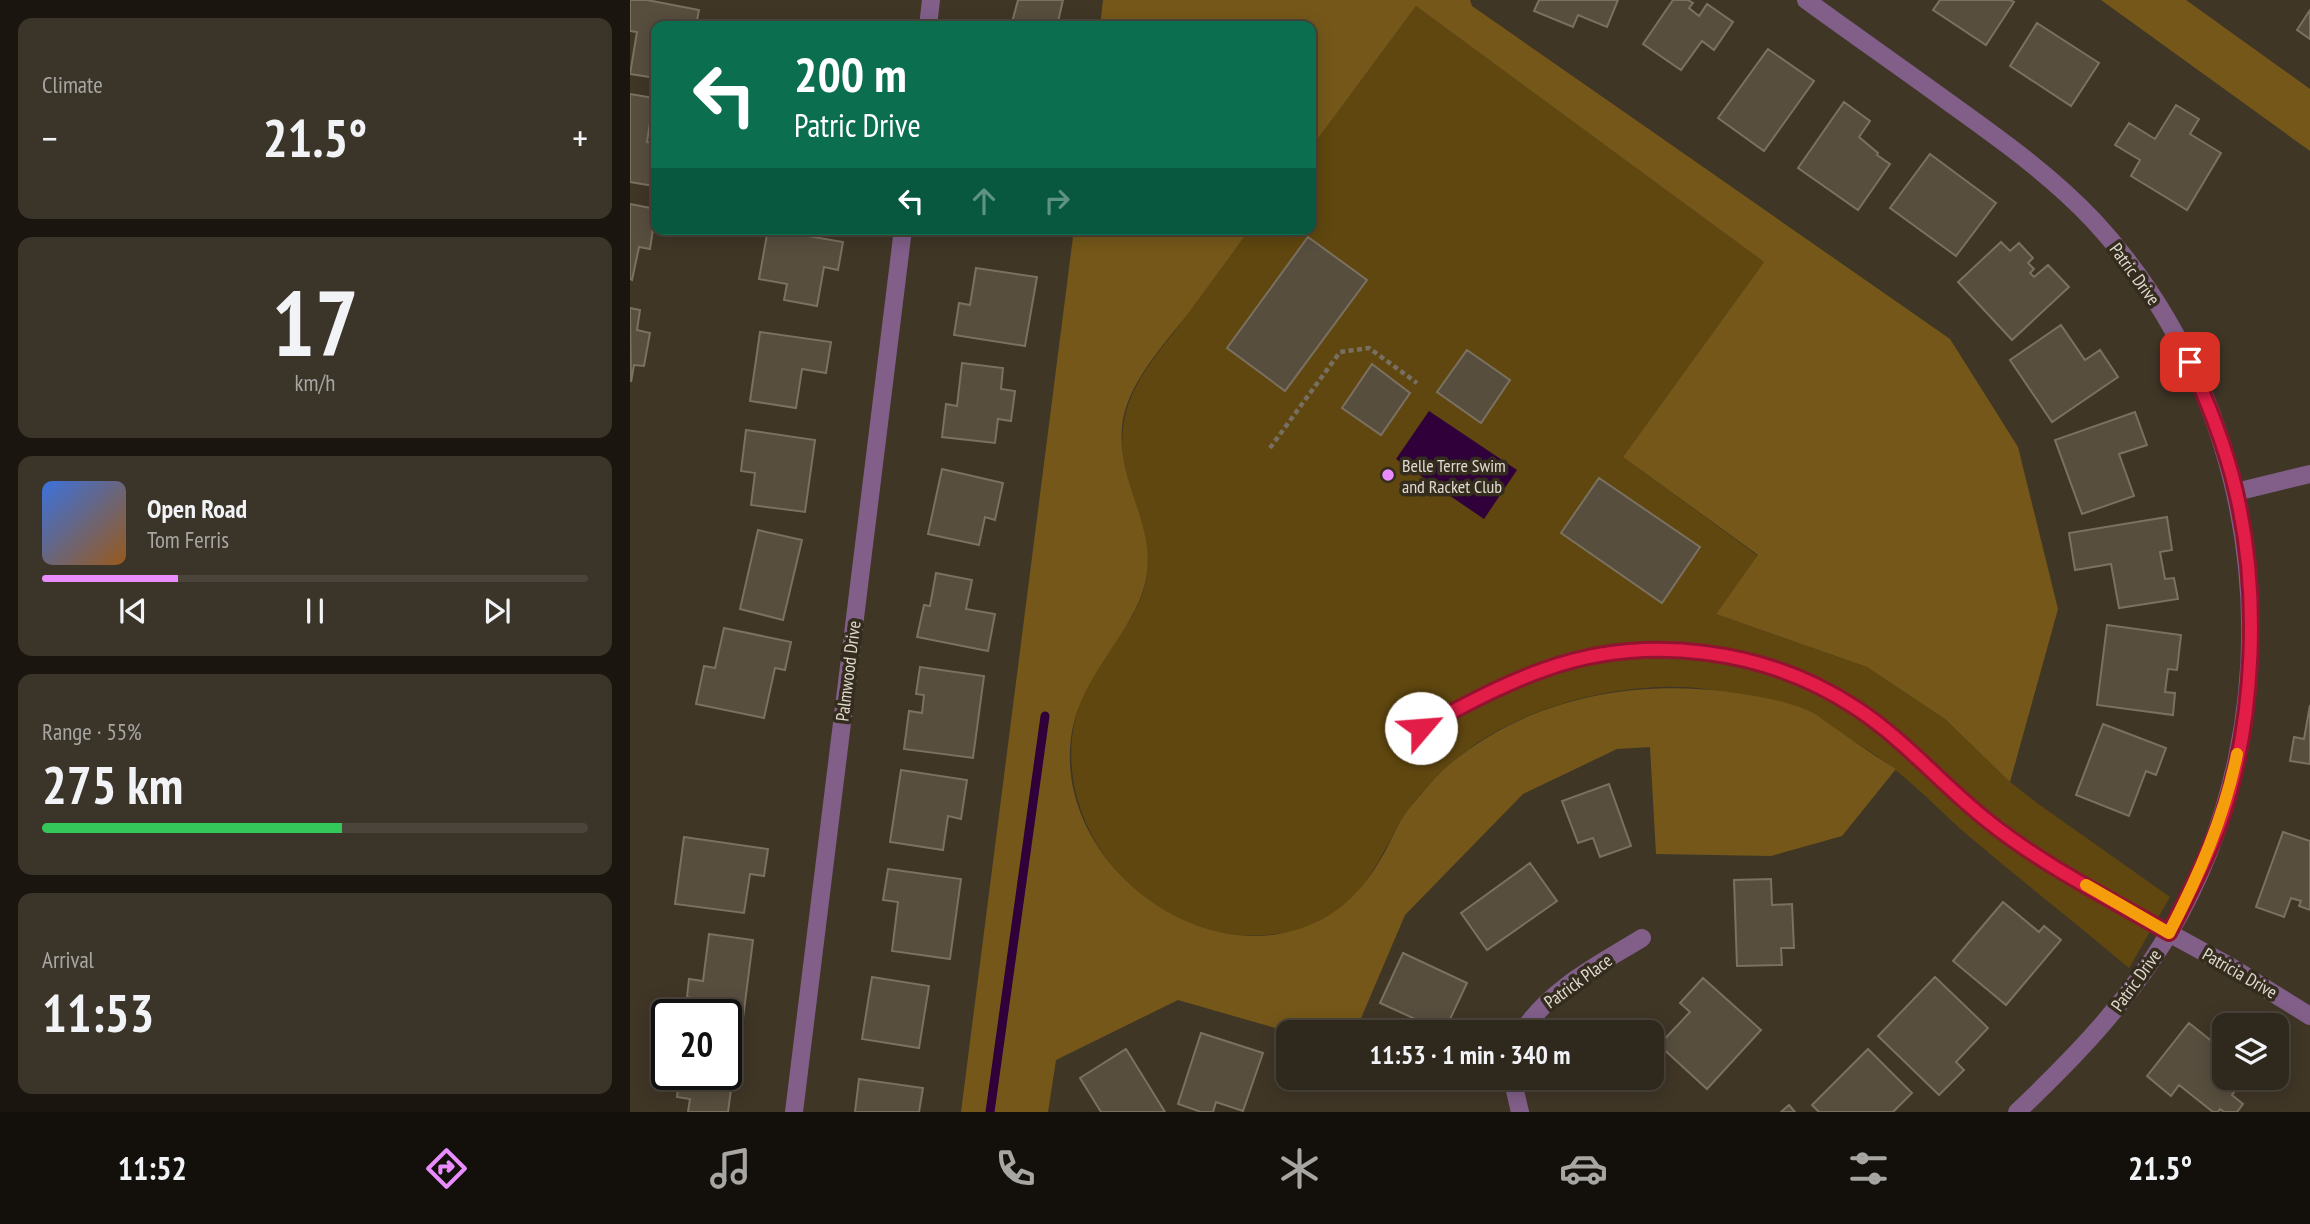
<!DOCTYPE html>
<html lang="en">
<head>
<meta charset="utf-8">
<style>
  :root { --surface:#2f281c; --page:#3b3429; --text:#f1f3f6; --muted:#a7a6a3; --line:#4a443b; --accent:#e98dfe }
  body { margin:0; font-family:"PT Sans Narrow",sans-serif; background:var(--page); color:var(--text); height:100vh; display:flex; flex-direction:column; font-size:26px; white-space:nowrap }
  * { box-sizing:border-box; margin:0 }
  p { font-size:23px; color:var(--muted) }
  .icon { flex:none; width:38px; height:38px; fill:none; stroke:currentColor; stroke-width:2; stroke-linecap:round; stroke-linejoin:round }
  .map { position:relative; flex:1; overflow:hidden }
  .sheet { display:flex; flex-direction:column; gap:18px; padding:18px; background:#1a160f; width:630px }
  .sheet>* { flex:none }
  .hud { position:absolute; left:21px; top:21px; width:665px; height:214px; border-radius:14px; box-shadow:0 4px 18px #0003,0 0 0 2px var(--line); background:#0b6e4f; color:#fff; overflow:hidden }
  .tools { position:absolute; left:1582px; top:1013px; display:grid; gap:14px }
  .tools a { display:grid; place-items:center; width:77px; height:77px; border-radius:14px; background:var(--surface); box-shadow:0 4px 18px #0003,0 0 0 2px var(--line); font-size:35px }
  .speed { position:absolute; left:21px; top:999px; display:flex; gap:14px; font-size:35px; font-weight:700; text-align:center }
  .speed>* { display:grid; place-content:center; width:91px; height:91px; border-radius:50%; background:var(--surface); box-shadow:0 4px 18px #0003,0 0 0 2px var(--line); line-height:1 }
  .speed .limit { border:4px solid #111; border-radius:10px; background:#fff; color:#111 }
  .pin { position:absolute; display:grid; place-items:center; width:60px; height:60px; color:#fff; margin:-30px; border-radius:14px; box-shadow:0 4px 10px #0006 }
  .me { position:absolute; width:77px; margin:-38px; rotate:63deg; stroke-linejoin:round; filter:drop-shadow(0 0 5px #0008) }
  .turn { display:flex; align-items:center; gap:24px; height:147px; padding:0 28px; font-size:32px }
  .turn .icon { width:91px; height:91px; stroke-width:2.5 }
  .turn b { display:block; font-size:49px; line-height:60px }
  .lanes { display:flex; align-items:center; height:66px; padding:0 28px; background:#0003; justify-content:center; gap:35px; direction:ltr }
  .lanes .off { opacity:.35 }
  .big { font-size:52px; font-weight:600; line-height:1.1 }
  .sheet .card { flex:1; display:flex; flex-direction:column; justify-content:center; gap:10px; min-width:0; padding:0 24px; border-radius:14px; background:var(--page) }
  .sheet .dial { align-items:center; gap:0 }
  .dial b { font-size:91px; line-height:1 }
  .song { display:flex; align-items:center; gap:21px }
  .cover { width:84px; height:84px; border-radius:10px; background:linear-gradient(135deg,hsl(220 70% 55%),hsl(30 70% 35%)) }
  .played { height:7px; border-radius:4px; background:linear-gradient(90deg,var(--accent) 25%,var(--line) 25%) }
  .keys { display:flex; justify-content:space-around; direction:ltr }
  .heat { display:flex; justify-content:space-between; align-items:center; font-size:38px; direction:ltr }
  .charge { height:10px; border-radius:5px; background:linear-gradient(90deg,#34c759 55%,var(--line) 0) }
  .trip { position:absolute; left:646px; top:1020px; width:388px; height:70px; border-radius:14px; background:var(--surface); box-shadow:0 4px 18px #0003,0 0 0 2px var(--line); font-weight:600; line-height:70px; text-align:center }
  .menu { display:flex; height:112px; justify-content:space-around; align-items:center; background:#13100b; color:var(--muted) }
  .menu .icon { width:49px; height:49px }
  .menu .on { color:var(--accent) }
  .menu b { font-size:32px; color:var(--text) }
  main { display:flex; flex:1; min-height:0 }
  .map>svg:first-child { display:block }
</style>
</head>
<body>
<main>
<section class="sheet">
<div class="card"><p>Climate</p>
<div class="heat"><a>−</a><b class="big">21.5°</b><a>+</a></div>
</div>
<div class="card dial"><b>17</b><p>km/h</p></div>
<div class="card">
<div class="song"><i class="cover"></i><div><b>Open Road</b><p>Tom Ferris</p></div></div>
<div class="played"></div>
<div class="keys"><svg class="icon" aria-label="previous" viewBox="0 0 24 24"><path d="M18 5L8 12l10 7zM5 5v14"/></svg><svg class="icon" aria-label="pause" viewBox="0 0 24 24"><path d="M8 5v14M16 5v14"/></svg><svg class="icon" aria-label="next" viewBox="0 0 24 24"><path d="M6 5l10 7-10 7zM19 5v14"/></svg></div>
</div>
<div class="card"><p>Range · 55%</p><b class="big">275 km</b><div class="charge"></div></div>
<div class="card"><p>Arrival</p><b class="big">11:53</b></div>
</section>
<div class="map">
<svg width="1680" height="1112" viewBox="0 0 1680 1112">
  <rect width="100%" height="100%" fill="#3f3626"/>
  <path fill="#60470f" d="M 786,6 L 1134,262 L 993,457 L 1128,556 L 1086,614 L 1237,667 L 1315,719 L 1380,782 L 1407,803 L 1540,897 L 1499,968 C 1447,924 1393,882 1341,838 C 1316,817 1294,793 1269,773 C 1252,758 1232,746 1213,734 C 1203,727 1192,718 1181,712 C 1165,704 1142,703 1124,699 C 1108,696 1092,691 1076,689 C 993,678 874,709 814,770 C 801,783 786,798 776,813 C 757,842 743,879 718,903 C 690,932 637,939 599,934 C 491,919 410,799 453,695 C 469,656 505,626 515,585 C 525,544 501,502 494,462 C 490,440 493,415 502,395 C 512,372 529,351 545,331 C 570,297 595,263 620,229 L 681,229 L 681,148 Z"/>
  <path fill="#755819" d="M 473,0 L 840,0 L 842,6 L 1320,339 L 1388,447 L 1428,609 L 1380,782 L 1315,719 L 1237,667 L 1086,614 L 1128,555 L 993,457 L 1134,262 L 786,6 L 681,148 L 681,26 L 470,26 Z
    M 1471,0 L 1556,0 L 1680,89 L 1680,151 Z
    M 444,229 L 620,229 C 599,258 578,286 557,315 C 532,347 496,385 492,427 C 486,495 542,538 505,610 C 480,658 443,691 440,749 C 434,862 561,964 669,929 C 712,915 736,887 757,848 C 764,834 771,818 781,806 C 793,792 806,776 820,764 C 896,700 1001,679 1098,692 C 1123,695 1153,700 1177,710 C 1187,714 1196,722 1205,728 C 1225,742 1245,756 1266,769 L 1212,836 L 1141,856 L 1026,854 L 1020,747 L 987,749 L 893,794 L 775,915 L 729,1023 L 678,1032 L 659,1032 L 548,1000 L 426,1060 L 418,1112 L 331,1112 Z"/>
  <path fill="#2f0039" d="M 799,411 L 887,470 L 854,519 L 766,459 Z"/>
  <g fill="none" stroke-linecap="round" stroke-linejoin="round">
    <path stroke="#2f0039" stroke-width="9" d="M 360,1112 L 415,716"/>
  </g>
  <path fill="#574e3e" stroke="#7b7160" stroke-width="2" d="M 0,0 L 17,0 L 69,10 L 66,26 L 26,26 L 26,78 L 0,74 L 7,32 L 0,31 Z
    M 388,0 L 433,0 L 427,26 L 381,26 Z
    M 909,0 L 988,0 L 977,27 L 948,15 L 943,27 L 904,11 Z
    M 1043,0 L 1058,0 L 1063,3 L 1059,8 L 1069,16 L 1077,4 L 1103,22 L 1084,50 L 1072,41 L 1051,70 L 1013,44 Z
    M 1310,0 L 1380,0 L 1384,2 L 1356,45 L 1303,10 Z
    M 1680,10 L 1680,39 L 1667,30 Z
    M 1407,23 L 1469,63 L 1441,106 L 1380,66 Z
    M 1138,49 L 1184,81 L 1134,151 L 1088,118 Z
    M 0,94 L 24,98 L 17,142 L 26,144 L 24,186 L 0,182 Z
    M 1214,102 L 1240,121 L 1229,137 L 1248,153 L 1247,155 L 1260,164 L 1228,210 L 1168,168 Z
    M 1546,105 L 1569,119 L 1560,134 L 1591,153 L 1557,210 L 1501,176 L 1510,160 L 1485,145 L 1499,123 L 1525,139 Z
    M 1300,154 L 1366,203 L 1326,256 L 1260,208 Z
    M 0,204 L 26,209 L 20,249 L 9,247 L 2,280 L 0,279 Z
    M 138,229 L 213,242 L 208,270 L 194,267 L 187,306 L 154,300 L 157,284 L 129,279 Z
    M 373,229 L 404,229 L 404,233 Z
    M 678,237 L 737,280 L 655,391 L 597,348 Z
    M 1371,242 L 1380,251 L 1389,243 L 1403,258 L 1398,263 L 1404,269 L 1400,273 L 1404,277 L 1418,265 L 1439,287 L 1382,340 L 1328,282 Z
    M 346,268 L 407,277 L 395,346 L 324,335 L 329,303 L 340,305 Z
    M 0,308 L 10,310 L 7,330 L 20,333 L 14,366 L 4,365 L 1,382 Z
    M 1431,325 L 1455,360 L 1470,350 L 1488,377 L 1422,422 L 1380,360 Z
    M 130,332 L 201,342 L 196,373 L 172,369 L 166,408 L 120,401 Z
    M 837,350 L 880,380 L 851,423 L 807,392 Z
    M 332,363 L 373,368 L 371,389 L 385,391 L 381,421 L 368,419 L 365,443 L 312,437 L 316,404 L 327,406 Z
    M 742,364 L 780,393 L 751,435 L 712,408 Z
    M 1505,412 L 1517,445 L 1489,454 L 1504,496 L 1452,514 L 1425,440 Z
    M 116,430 L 185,440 L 175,512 L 121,505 L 125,473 L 111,471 Z
    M 312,469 L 373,483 L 365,520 L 355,517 L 349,545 L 298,534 Z
    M 969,478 L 1070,547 L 1032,603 L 931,533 Z
    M 1537,517 L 1542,550 L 1530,552 L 1535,579 L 1544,578 L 1548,599 L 1489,608 L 1481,564 L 1445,570 L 1439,533 Z
    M 128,530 L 172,540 L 153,620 L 110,609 Z
    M 306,573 L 342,580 L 336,609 L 365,614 L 358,651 L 287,637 L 294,605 L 300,606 Z
    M 1477,625 L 1551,635 L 1547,670 L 1538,669 L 1535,692 L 1545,693 L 1543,715 L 1467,705 Z
    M 94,628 L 161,642 L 155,670 L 145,668 L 134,718 L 66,704 L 74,666 L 85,668 Z
    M 290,667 L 354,676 L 343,758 L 274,749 L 279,711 L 292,713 L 294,695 L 286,694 Z
    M 1680,705 L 1680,764 L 1660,761 L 1664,737 L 1674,739 Z
    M 1473,724 L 1536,748 L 1526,775 L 1516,771 L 1499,816 L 1446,795 Z
    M 271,770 L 337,780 L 331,819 L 318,816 L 313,850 L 260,842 Z
    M 979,784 L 1001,846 L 970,857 L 963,838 L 948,843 L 932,801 Z
    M 1653,832 L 1680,841 L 1680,910 L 1669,906 L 1671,901 L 1661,898 L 1654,917 L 1626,907 Z
    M 54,837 L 138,849 L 134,876 L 120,874 L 114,913 L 45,904 Z
    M 900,863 L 927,901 L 857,950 L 831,913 Z
    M 258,869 L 331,879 L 320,959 L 262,951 L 268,902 L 253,900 Z
    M 1141,879 L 1142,905 L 1162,904 L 1164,948 L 1151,948 L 1152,965 L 1107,966 L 1104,880 Z
    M 1373,902 L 1409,932 L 1414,926 L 1431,940 L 1376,1005 L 1323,961 Z
    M 79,934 L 123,940 L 112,1026 L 96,1024 L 96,1015 L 69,1015 L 71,1000 L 57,997 L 59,979 L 73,981 Z
    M 773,953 L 837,983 L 814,1032 L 750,1003 Z
    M 242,977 L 299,986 L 289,1048 L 232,1039 Z
    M 1305,977 L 1358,1028 L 1326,1062 L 1334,1070 L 1309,1095 L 1248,1036 Z
    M 1073,978 L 1131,1030 L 1077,1089 L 1029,1045 L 1060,1012 L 1050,1003 Z
    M 1559,1023 L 1594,1051 L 1594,1078 L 1615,1078 L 1602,1095 L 1613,1104 L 1607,1112 L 1594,1112 L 1590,1109 L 1588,1112 L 1583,1112 L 1549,1085 L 1541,1096 L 1517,1076 Z
    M 571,1033 L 633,1053 L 613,1111 L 586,1102 L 583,1112 L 571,1112 L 548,1104 Z
    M 96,1044 L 107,1045 L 98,1112 L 58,1112 L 60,1099 L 47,1097 L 50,1074 L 96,1074 Z
    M 496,1049 L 535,1112 L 471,1112 L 450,1078 Z
    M 1238,1049 L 1282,1093 L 1263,1112 L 1189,1112 L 1182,1105 Z
    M 229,1079 L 293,1088 L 289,1112 L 225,1112 Z
    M 1159,1105 L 1165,1112 L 1151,1112 Z"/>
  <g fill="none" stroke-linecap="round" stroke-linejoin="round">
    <path stroke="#776f62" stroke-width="4.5" stroke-dasharray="5 3.5" stroke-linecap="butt" d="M 640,448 L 710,352 L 739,348 L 787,383"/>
    <path stroke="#815f89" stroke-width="12" d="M 791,728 C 832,707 872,684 916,669 C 1017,634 1137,649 1226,708 C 1274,740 1313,785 1359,822 C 1413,866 1479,898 1539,933"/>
    <path stroke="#815f89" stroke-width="18" d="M 1176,0 C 1224,35 1273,69 1321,104 C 1371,140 1422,176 1464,221 C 1640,411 1671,713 1538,935 C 1497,1003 1444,1058 1387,1112
      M 298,26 L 301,0
      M 1606,492 L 1680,474
      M 1539,933 L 1601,967 L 1680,1016
      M 892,1032 C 921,988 968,965 1012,938
      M 882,1078 L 890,1112
      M 164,1112 L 273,229"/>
  </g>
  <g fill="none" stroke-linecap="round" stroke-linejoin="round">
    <g stroke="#92132f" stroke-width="18">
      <path id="route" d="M 791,728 C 832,707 872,684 916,669 C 1017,633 1137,649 1226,708 C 1275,740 1313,786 1359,822 C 1414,866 1479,898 1539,933 C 1559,895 1578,857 1592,817 C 1625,719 1630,593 1606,492 C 1596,447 1578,404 1560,362"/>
    </g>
    <use href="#route" stroke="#e11d48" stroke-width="12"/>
    <path stroke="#f59e0b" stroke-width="12" d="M 1456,885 L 1539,933 C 1569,875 1594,818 1607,754"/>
  </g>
  <circle fill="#e98dfe" stroke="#342c1c" stroke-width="2.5" cx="758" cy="475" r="7"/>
  <g text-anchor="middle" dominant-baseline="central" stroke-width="7" stroke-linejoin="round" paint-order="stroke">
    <g font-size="18" fill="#e0dad1" stroke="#342c1c">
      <text transform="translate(1505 274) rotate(54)">Patric Drive</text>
      <text transform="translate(218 671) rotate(-83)">Palmwood Drive</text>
      <text transform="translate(1610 973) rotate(30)">Patricia Drive</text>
      <text transform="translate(1506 980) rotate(-54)">Patric Drive</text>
      <text transform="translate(948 981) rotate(-36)">Patrick Place</text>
    </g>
    <g font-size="18" fill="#e0dad1" stroke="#342c1c" text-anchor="start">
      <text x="772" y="465">Belle Terre Swim<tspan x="772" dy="21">and Racket Club</tspan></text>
    </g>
  </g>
</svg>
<div class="tools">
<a><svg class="icon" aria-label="layers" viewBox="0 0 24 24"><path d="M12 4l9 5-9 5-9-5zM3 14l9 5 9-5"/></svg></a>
</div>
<div class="speed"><div class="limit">20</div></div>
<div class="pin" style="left:1560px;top:362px;background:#d93025"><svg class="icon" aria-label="arrive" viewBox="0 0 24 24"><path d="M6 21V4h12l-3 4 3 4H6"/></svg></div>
<svg class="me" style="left:791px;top:728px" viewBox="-20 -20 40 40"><circle r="19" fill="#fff"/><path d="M0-13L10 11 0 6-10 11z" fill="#e11d48"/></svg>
<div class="trip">11:53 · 1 min · 340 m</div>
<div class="hud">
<div class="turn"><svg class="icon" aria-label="left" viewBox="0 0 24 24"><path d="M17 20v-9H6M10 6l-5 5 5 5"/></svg><div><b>200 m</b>Patric Drive</div></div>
<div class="lanes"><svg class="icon" aria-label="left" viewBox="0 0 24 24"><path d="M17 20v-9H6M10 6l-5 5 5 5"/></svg><svg class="icon off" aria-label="ahead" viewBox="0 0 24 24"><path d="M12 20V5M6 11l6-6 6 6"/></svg><svg class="icon off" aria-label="right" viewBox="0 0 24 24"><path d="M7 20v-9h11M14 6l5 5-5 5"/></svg></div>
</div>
</div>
</main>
<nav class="menu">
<b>11:52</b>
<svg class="icon on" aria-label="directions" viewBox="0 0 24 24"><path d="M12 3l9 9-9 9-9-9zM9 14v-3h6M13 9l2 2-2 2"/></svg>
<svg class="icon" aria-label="music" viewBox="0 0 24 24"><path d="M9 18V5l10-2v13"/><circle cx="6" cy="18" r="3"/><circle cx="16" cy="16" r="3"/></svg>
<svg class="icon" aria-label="phone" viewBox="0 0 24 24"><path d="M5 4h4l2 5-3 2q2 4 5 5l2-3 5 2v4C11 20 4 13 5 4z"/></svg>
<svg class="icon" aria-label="climate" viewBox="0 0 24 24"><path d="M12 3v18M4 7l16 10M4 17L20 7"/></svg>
<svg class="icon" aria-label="car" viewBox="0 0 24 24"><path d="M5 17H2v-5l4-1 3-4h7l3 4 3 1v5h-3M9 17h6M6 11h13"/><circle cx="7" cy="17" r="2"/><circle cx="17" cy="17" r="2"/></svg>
<svg class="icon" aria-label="filters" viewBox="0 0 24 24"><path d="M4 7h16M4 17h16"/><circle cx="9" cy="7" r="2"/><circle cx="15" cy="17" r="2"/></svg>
<b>21.5°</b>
</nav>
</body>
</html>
